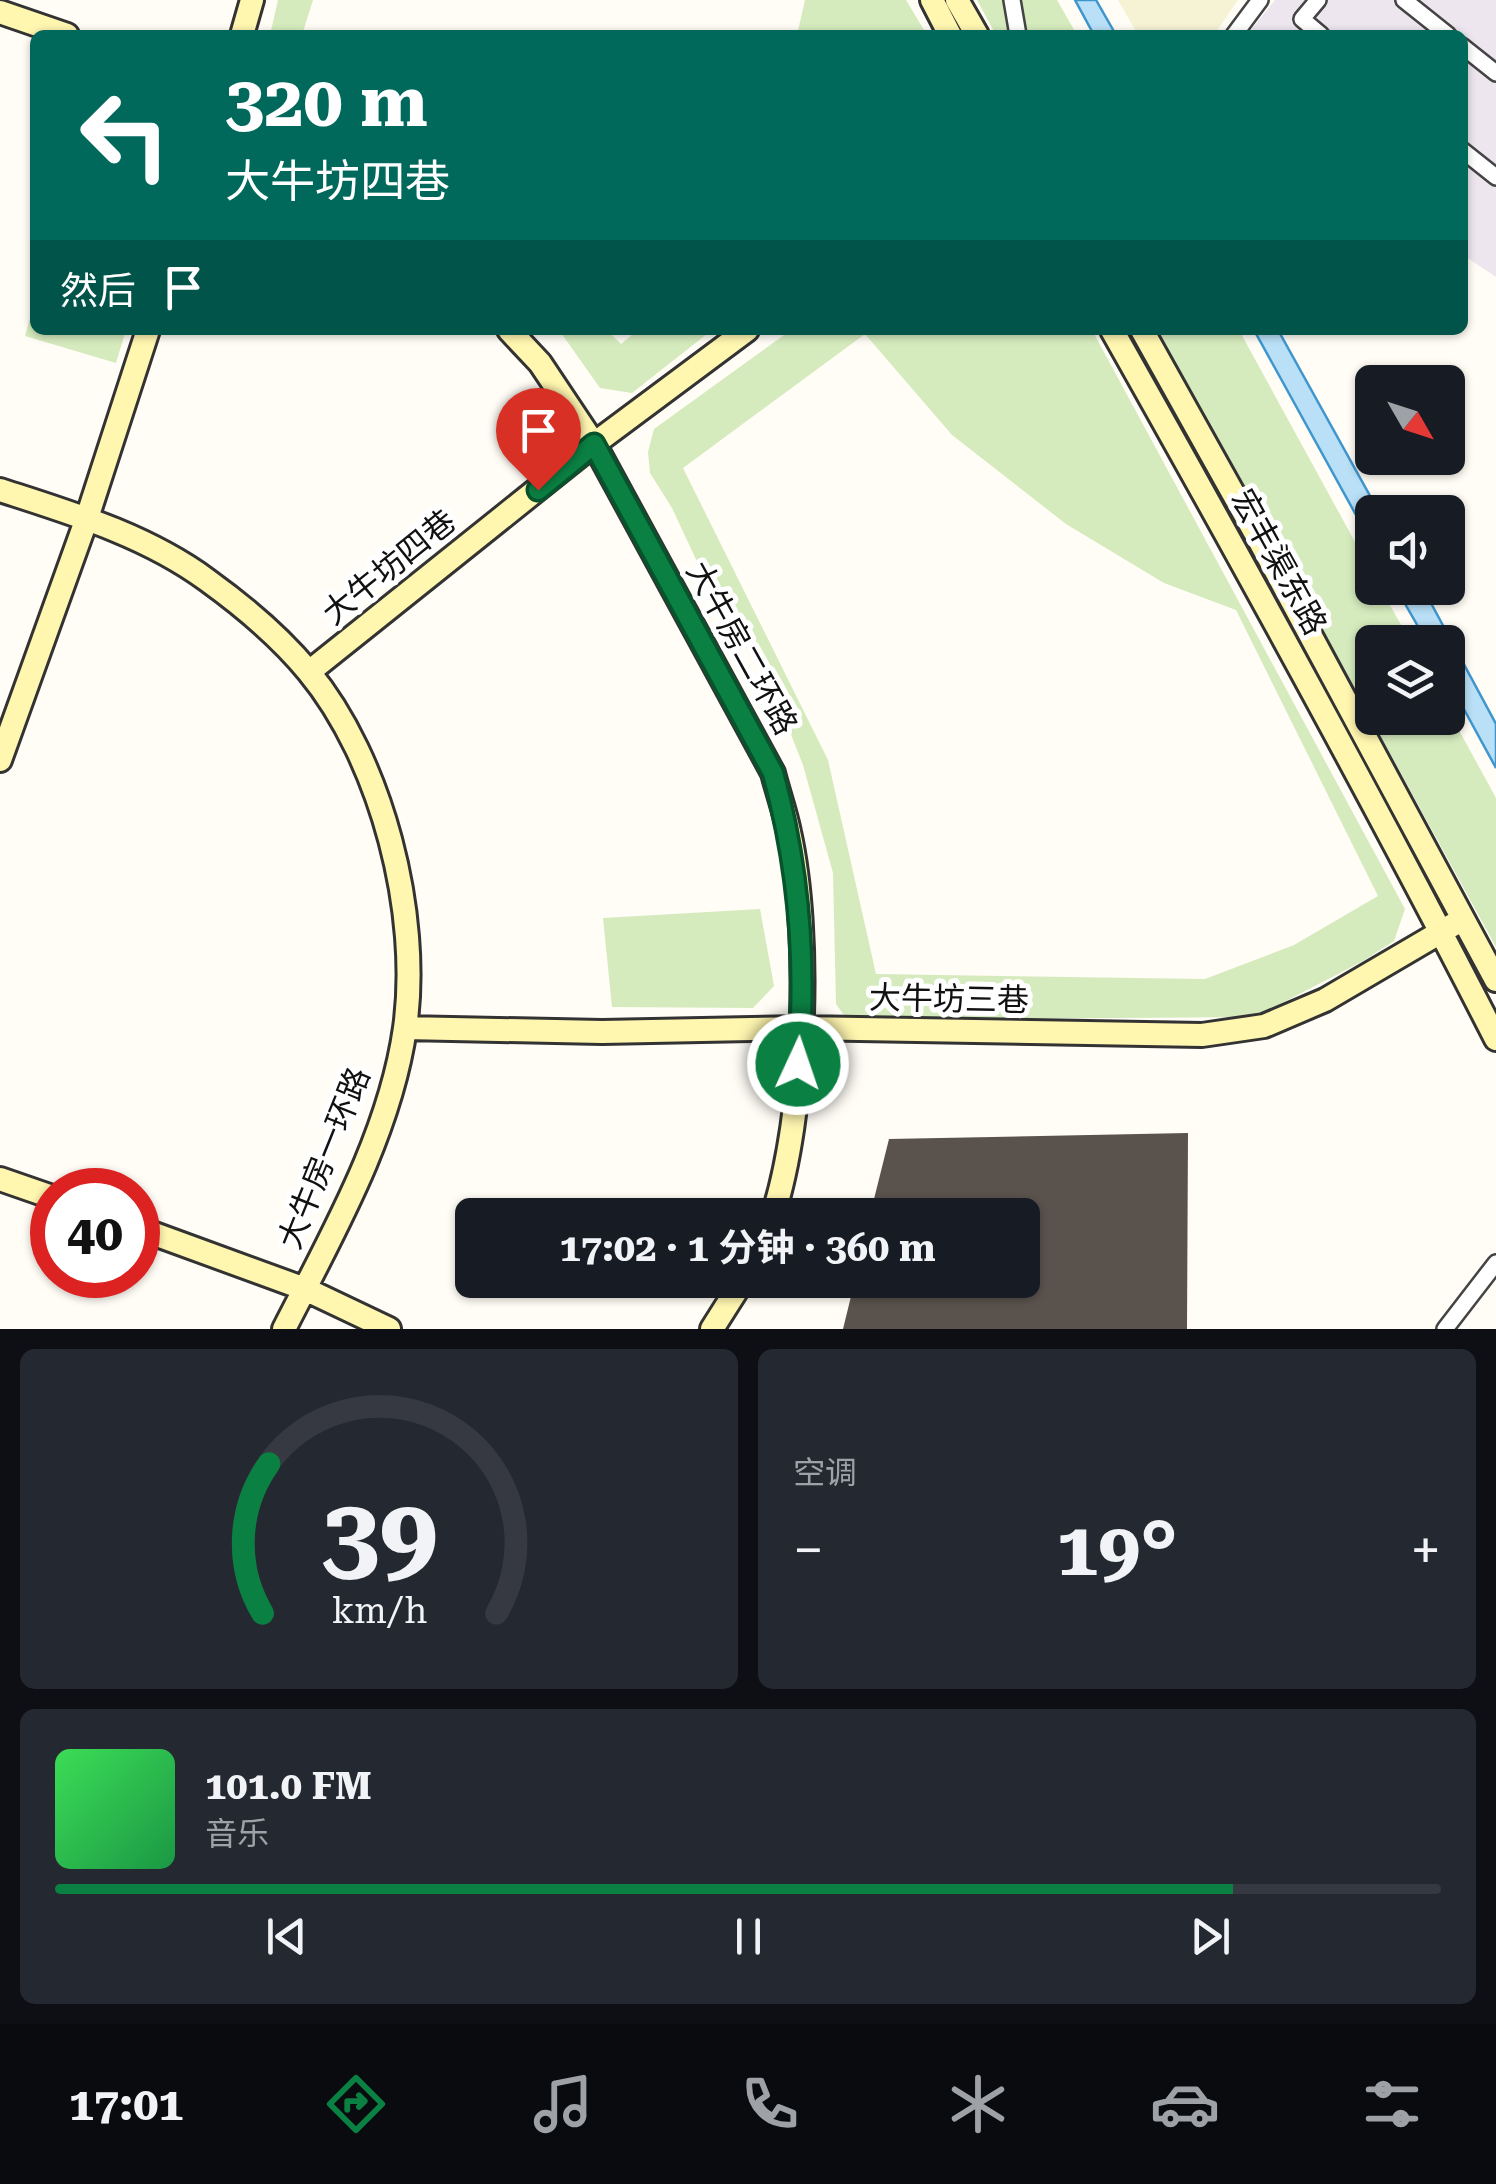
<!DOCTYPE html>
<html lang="zh">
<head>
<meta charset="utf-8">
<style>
  :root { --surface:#171b24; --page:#242831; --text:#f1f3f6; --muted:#9ea1a6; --line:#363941; --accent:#0b8043 }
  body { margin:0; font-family:"Roboto Serif","Noto Sans SC",serif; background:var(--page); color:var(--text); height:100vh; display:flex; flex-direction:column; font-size:38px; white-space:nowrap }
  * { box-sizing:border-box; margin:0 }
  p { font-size:32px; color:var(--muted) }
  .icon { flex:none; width:55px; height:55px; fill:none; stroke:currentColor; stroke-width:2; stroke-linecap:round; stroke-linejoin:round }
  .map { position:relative; height:1329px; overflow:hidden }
  .drawer { display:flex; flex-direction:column; gap:20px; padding:20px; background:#0d0f14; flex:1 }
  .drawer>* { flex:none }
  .guide { position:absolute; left:30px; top:30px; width:1438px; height:305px; border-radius:15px; box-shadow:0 2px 8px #0004; background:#00695c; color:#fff; overflow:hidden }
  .needle { width:65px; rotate:129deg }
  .controls { position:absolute; left:1355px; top:365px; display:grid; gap:20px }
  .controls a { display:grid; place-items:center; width:110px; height:110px; border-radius:15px; background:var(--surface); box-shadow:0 2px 8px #0004; font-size:50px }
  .speed { position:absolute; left:30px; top:1168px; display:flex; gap:20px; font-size:50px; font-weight:700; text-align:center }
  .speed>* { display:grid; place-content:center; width:130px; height:130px; border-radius:50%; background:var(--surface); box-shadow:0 2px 8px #0004; line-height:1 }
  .speed .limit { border:15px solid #d22; background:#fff; color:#111 }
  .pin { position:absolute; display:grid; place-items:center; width:85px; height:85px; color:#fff; margin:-102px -42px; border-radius:50% 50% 50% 0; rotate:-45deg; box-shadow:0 0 10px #0007 }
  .pin .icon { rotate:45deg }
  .me { position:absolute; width:110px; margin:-55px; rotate:3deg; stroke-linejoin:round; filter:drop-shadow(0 0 8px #0008) }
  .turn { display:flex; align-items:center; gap:35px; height:210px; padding:0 30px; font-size:45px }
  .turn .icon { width:130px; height:130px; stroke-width:2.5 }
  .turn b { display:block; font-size:70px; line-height:85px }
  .then { display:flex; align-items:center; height:95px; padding:0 30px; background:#0003; gap:20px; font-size:38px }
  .big { font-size:75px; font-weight:700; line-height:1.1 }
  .drawer .tile { flex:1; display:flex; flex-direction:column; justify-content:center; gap:15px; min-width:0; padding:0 35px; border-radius:15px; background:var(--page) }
  .drawer .dial { align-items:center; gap:0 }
  .dial svg { height:260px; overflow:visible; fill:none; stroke:var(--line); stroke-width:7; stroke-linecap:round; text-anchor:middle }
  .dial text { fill:var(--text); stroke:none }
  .song { display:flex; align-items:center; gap:30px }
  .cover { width:120px; height:120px; border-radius:15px; background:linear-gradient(135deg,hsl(130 70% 55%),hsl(140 70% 35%)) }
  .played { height:10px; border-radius:5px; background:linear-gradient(90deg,var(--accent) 85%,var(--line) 85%) }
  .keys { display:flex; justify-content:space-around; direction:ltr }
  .heat { display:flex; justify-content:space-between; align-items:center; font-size:55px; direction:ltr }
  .drawer .tiles { flex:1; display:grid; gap:20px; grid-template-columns:1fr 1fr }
  .tile:last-child { grid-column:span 2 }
  .trip { position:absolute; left:455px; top:1198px; width:585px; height:100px; border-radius:15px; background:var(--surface); box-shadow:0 2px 8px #0004; font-weight:700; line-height:100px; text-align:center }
  .tabs { display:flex; height:160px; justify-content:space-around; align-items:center; background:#090b0e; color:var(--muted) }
  .tabs .icon { width:70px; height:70px }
  .tabs .active { color:var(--accent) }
  .tabs b { font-size:45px; color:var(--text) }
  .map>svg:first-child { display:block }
</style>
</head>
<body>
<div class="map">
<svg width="1496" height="1329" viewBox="0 0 1496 1329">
  <rect width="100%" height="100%" fill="#fffdf5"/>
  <path fill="#eee6ef" d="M 1275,0 L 1496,0 L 1496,277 L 1463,255 L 1462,35 L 1247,35 Z"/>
  <path fill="#f6f3d4" d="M 1118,0 L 1238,0 L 1214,35 L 1138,35 Z"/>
  <path fill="#d5ebbd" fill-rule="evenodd" d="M 278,0 L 313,0 L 302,35 L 270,35 Z
    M 805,0 L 906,0 L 927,35 L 797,35 Z
    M 977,0 L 1057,0 L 1077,35 L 996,35 Z
    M 35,300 L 35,330 L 126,330 L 116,363 L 25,336 Z
    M 559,330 L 607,330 L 621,344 L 638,330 L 712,330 L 632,393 L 600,388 Z
    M 791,330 L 1092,330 L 1405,909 L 1394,941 L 1363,961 L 1255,1017 L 858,1020 L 843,1014 L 836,1004 L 833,873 L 803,765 L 779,704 L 700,568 L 672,508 L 650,473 L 648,452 L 654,429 ZM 865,334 L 952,435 L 1066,524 L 1164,583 L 1236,610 L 1378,896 L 1294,945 L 1205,979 L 876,974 L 828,760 L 683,468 Z
    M 1158,330 L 1239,330 L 1372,573 L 1372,588 L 1380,588 L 1411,642 L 1372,642 L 1372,718 L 1448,718 L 1448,710 L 1496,798 L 1496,947 Z
    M 760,909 L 774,986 L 753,1008 L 612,1007 L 603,918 Z"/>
  <path fill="#b9e0f7" stroke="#3f96cf" stroke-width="2.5" d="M 1075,0 L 1096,0 L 1116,35 L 1094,35 Z
    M 1254,330 L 1278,330 L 1379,512 L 1372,512 L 1372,544 Z
    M 1396,588 L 1423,588 L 1425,592 L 1496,724 L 1496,768 L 1448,680 L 1448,642 L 1427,642 Z"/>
  <path fill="#5a524d" d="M 1188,1133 L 1187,1329 L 843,1329 L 855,1280 L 1022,1280 L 1022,1215 L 870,1215 L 889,1139 Z"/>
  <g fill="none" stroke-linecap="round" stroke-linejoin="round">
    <g stroke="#444" stroke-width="20">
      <path id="street" d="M 1012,0 L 1018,35
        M 1318,0 L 1302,19 L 1321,35
        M 1404,0 L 1448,35
        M 1234,35 L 1260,0
        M 1462,46 L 1496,73
        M 1462,150 L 1496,177
        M 1445,1329 L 1496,1263"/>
    </g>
    <g stroke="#333" stroke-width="28">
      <path id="secondary" d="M 932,0 L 950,35
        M 957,0 L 977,35
        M 0,12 L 67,35
        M 242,35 L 252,0
        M 509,330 L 540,363 L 594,444 L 773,773 C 778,793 785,812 789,832 C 812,935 805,1116 773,1215
        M 1112,330 C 1244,564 1374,800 1496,1039
        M 1142,330 L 1257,536 L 1496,980
        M 0,490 C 71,513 146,535 207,580 C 243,606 280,637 308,671 C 382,760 421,914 405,1028 C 390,1134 332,1235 284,1329
        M 309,672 L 594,444 L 747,330
        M 0,760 L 87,518 L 148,330
        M 405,1028 L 602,1032 L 801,1028 L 1202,1035 L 1264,1026 L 1325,1000 L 1463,919
        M 0,1179 L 52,1197
        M 138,1228 L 305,1289 L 389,1329
        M 712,1329 L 743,1280"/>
    </g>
    <use href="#street" stroke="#fff" stroke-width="15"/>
    <use href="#secondary" stroke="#fff6b0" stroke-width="22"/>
  </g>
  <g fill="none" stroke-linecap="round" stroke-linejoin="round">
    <g stroke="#07532c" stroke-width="25">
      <path id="route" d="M 538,490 L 594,444 L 773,773 C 799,868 807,965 798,1064"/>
    </g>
    <use href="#route" stroke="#0b8043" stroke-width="18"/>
  </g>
  <g text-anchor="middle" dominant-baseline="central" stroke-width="10" stroke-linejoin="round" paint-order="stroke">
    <g font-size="32" fill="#111" stroke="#fff">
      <text transform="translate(1279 562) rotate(61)">宏丰渠东路</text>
      <text transform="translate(389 567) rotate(-39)">大牛坊四巷</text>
      <text transform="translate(742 648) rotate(61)">大牛房二环路</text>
      <text transform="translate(949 999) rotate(1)">大牛坊三巷</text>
      <text transform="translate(324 1158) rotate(-68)">大牛房一环路</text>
    </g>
  </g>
</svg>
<div class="controls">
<a><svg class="needle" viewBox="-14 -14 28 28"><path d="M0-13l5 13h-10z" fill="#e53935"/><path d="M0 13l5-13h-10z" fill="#9ea1a6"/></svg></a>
<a><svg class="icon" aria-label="sound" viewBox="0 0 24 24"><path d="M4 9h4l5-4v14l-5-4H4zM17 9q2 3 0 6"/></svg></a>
<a><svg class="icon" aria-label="layers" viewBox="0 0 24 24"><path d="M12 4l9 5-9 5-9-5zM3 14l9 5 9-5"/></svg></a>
</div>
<div class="speed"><div class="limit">40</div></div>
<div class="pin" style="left:538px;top:490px;background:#d93025"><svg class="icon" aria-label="arrive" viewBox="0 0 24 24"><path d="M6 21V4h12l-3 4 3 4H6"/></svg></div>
<svg class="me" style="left:798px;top:1064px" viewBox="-20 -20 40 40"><circle r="17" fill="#0b8043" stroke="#fff" stroke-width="3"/><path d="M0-11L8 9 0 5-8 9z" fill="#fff"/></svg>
<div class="trip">17:02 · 1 分钟 · 360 m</div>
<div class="guide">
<div class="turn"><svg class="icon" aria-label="left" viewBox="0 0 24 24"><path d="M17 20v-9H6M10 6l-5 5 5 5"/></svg><div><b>320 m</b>大牛坊四巷</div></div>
<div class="then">然后<svg class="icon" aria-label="arrive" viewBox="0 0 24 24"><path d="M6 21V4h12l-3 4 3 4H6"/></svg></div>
</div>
</div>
<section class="drawer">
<div class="tiles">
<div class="tile dial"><svg viewBox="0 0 100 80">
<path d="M14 69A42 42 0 1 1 86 69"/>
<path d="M14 69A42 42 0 0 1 16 23" stroke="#0b8043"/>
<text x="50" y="56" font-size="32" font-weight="700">39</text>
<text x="50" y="72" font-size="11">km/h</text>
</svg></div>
<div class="tile"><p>空调</p>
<div class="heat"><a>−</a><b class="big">19°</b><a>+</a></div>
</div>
<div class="tile">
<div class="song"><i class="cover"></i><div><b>101.0 FM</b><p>音乐</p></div></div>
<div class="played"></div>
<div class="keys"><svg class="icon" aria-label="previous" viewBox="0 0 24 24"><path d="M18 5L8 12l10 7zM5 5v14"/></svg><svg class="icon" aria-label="pause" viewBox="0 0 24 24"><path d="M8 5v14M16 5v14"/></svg><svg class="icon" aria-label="next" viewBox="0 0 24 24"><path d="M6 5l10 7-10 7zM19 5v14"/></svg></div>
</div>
</div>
</section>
<nav class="tabs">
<b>17:01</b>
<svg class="icon active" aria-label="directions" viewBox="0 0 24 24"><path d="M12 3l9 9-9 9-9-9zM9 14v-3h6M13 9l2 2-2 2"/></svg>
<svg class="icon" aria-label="music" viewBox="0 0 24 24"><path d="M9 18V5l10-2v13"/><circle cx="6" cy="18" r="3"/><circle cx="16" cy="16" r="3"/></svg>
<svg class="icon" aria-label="phone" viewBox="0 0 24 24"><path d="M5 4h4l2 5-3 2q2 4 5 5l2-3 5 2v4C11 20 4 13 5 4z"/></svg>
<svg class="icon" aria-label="climate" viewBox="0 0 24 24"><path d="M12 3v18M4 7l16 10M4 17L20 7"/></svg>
<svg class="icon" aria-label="car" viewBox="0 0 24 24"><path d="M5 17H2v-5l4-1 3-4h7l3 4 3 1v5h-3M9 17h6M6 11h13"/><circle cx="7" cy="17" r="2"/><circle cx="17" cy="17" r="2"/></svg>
<svg class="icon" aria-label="filters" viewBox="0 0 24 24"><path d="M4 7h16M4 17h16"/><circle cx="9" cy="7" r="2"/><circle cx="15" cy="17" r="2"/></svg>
</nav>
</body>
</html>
